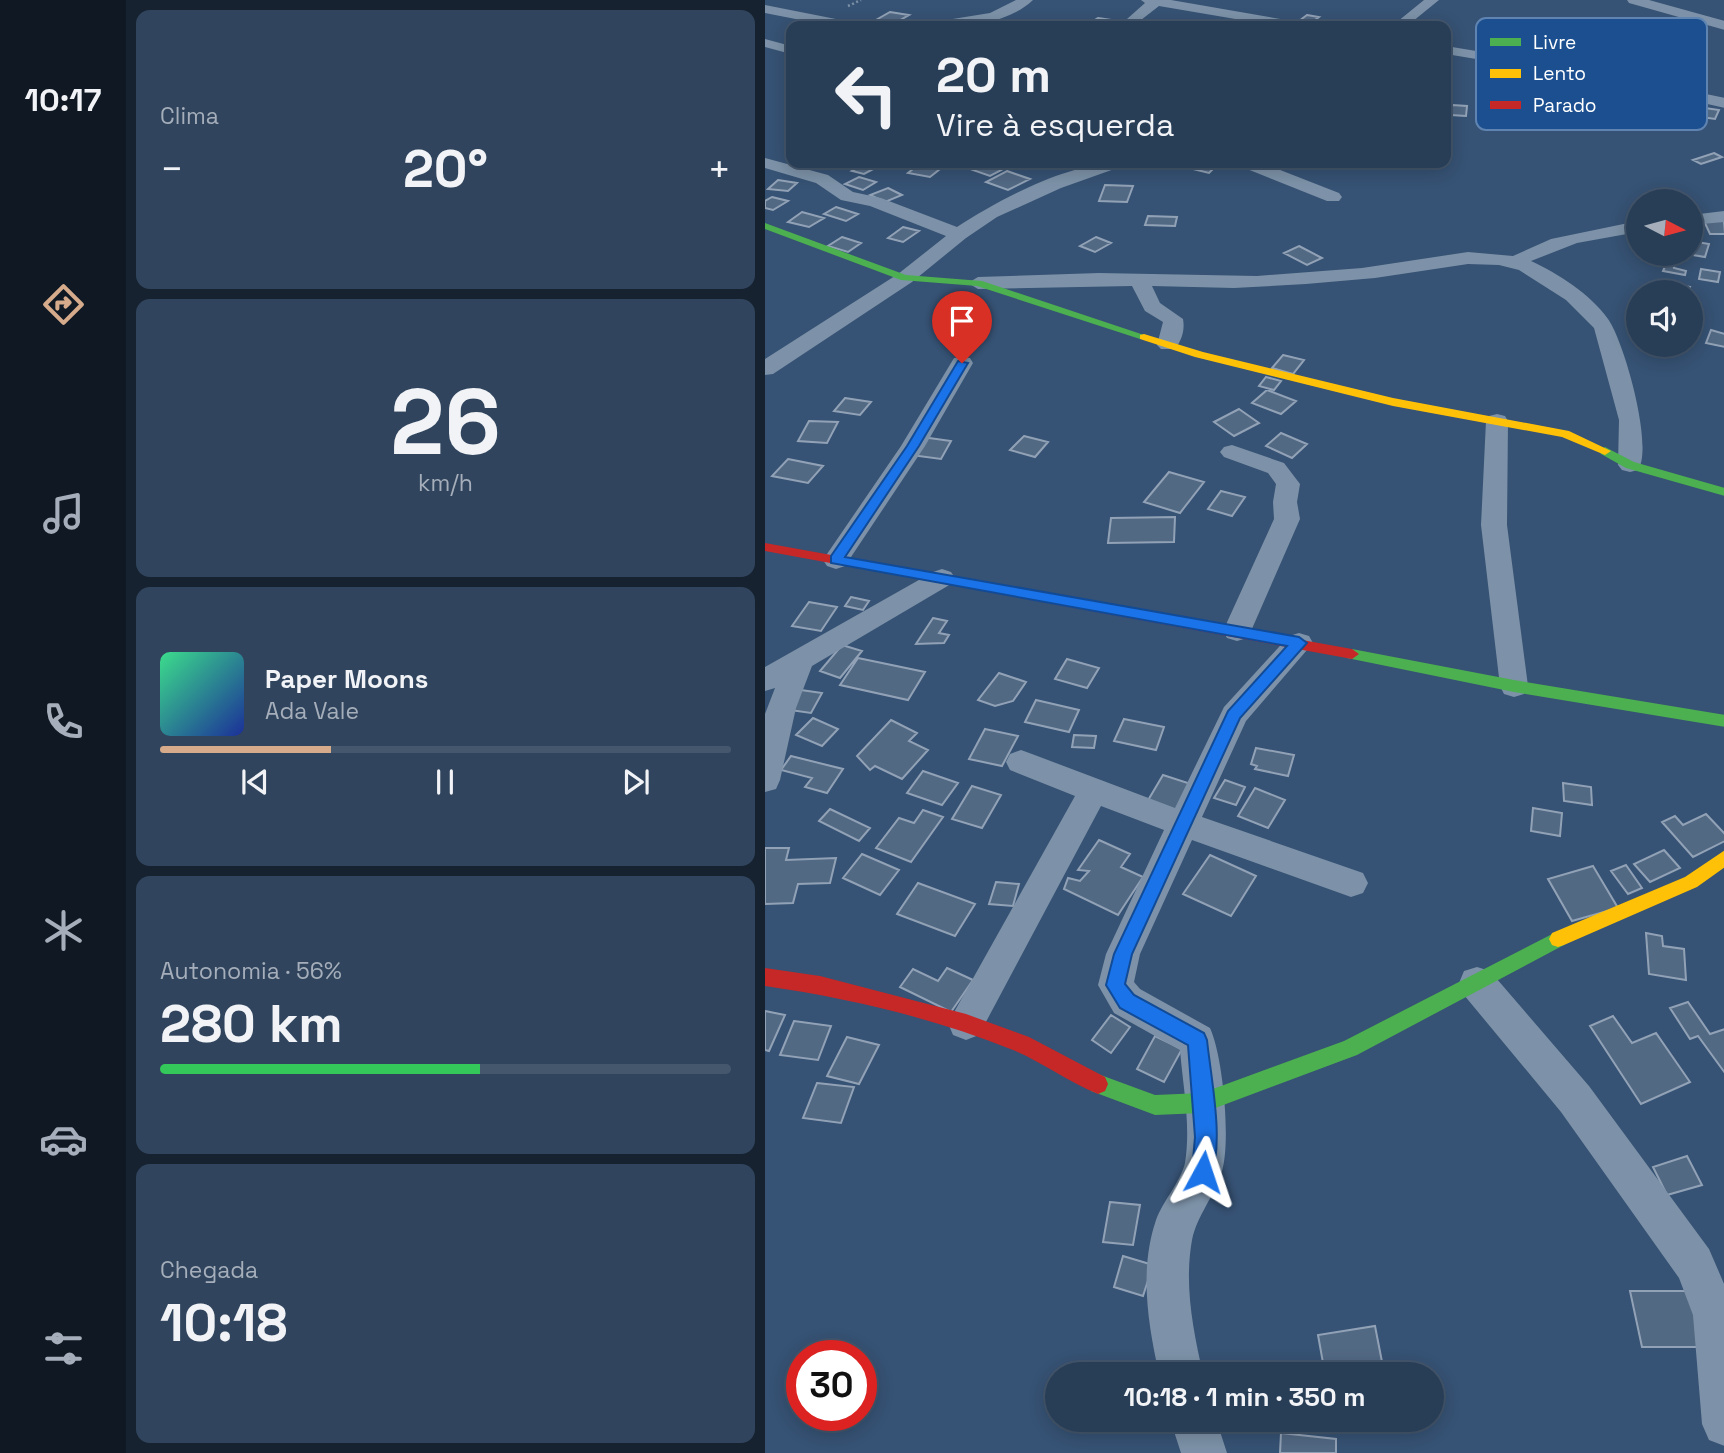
<!DOCTYPE html>
<html lang="pt">
<head>
<meta charset="utf-8">
<style>
  :root { --surface:#283e57; --page:#30455d; --text:#f1f3f6; --muted:#a5aeba; --line:#44576d; --accent:#d6ab8b }
  body { margin:0; font-family:"Space Grotesk",sans-serif; background:var(--page); color:var(--text); height:100vh; display:flex; flex-direction:column; font-size:26px; white-space:nowrap }
  * { box-sizing:border-box; margin:0 }
  p { font-size:23px; color:var(--muted) }
  .icon { flex:none; width:38px; height:38px; fill:none; stroke:currentColor; stroke-width:2; stroke-linecap:round; stroke-linejoin:round }
  .map { position:relative; flex:1; overflow:hidden }
  .sheet { display:flex; flex-direction:column; gap:10px; padding:10px; background:#162230; width:639px }
  .sheet>* { flex:none }
  .top-card { position:absolute; left:21px; top:21px; width:665px; height:147px; border-radius:14px; box-shadow:0 4px 18px #0003,0 0 0 2px var(--line); background:#283e57; color:var(--text); overflow:hidden }
  .needle { width:46px; rotate:96deg }
  .fabs { position:absolute; left:861px; top:189px; display:grid; gap:14px }
  .fabs a { display:grid; place-items:center; width:77px; height:77px; border-radius:50%; background:var(--surface); box-shadow:0 4px 18px #0003,0 0 0 2px var(--line); font-size:35px }
  .speed { position:absolute; left:21px; top:1340px; display:flex; gap:14px; font-size:35px; font-weight:700; text-align:center }
  .speed>* { display:grid; place-content:center; width:91px; height:91px; border-radius:50%; background:var(--surface); box-shadow:0 4px 18px #0003,0 0 0 2px var(--line); line-height:1 }
  .speed .limit { border:10px solid #d22; background:#fff; color:#111 }
  .pin { position:absolute; display:grid; place-items:center; width:60px; height:60px; color:#fff; margin:-72px -30px; border-radius:50% 50% 50% 0; rotate:-45deg; box-shadow:0 0 7px #0007 }
  .pin .icon { rotate:45deg }
  .me { position:absolute; width:77px; margin:-38px; rotate:5deg; stroke-linejoin:round; filter:drop-shadow(0 0 5px #0008) }
  .turn { display:flex; align-items:center; gap:24px; height:147px; padding:0 35px; font-size:32px }
  .turn .icon { width:91px; height:91px; stroke-width:2.5 }
  .turn b { display:block; font-size:49px; line-height:60px }
  .big { font-size:52px; font-weight:700; line-height:1.1 }
  .sheet .tile { flex:1; display:flex; flex-direction:column; justify-content:center; gap:10px; min-width:0; padding:0 24px; border-radius:14px; background:var(--page) }
  .sheet .dial { align-items:center; gap:0 }
  .dial b { font-size:91px; line-height:1 }
  .song { display:flex; align-items:center; gap:21px }
  .cover { width:84px; height:84px; border-radius:10px; background:linear-gradient(135deg,hsl(150 70% 55%),hsl(230 70% 35%)) }
  .played { height:7px; border-radius:4px; background:linear-gradient(90deg,var(--accent) 30%,var(--line) 30%) }
  .keys { display:flex; justify-content:space-around; direction:ltr }
  .heat { display:flex; justify-content:space-between; align-items:center; font-size:38px; direction:ltr }
  .charge { height:10px; border-radius:5px; background:linear-gradient(90deg,#34c759 56%,var(--line) 0) }
  .trip { position:absolute; left:280px; top:1362px; width:399px; height:70px; border-radius:35px; background:var(--surface); box-shadow:0 4px 18px #0003,0 0 0 2px var(--line); font-weight:700; line-height:70px; text-align:center }
  main { display:flex; flex:1; min-height:0 }
  .dock { display:flex; flex-direction:column; width:126px; justify-content:space-around; align-items:center; background:#101923; color:var(--muted) }
  .dock .icon { width:49px; height:49px }
  .dock .on { color:var(--accent) }
  .dock b { font-size:32px; color:var(--text) }
  .map>svg:first-child { display:block }
</style>
</head>
<body>
<main>
<nav class="dock">
<b>10:17</b>
<svg class="icon on" aria-label="directions" viewBox="0 0 24 24"><path d="M12 3l9 9-9 9-9-9zM9 14v-3h6M13 9l2 2-2 2"/></svg>
<svg class="icon" aria-label="music" viewBox="0 0 24 24"><path d="M9 18V5l10-2v13"/><circle cx="6" cy="18" r="3"/><circle cx="16" cy="16" r="3"/></svg>
<svg class="icon" aria-label="phone" viewBox="0 0 24 24"><path d="M5 4h4l2 5-3 2q2 4 5 5l2-3 5 2v4C11 20 4 13 5 4z"/></svg>
<svg class="icon" aria-label="climate" viewBox="0 0 24 24"><path d="M12 3v18M4 7l16 10M4 17L20 7"/></svg>
<svg class="icon" aria-label="car" viewBox="0 0 24 24"><path d="M5 17H2v-5l4-1 3-4h7l3 4 3 1v5h-3M9 17h6M6 11h13"/><circle cx="7" cy="17" r="2"/><circle cx="17" cy="17" r="2"/></svg>
<svg class="icon" aria-label="filters" viewBox="0 0 24 24"><path d="M4 7h16M4 17h16"/><circle cx="9" cy="7" r="2"/><circle cx="15" cy="17" r="2"/></svg>
</nav>
<section class="sheet">
<div class="tile"><p>Clima</p>
<div class="heat"><a>−</a><b class="big">20°</b><a>+</a></div>
</div>
<div class="tile dial"><b>26</b><p>km/h</p></div>
<div class="tile">
<div class="song"><i class="cover"></i><div><b>Paper Moons</b><p>Ada Vale</p></div></div>
<div class="played"></div>
<div class="keys"><svg class="icon" aria-label="previous" viewBox="0 0 24 24"><path d="M18 5L8 12l10 7zM5 5v14"/></svg><svg class="icon" aria-label="pause" viewBox="0 0 24 24"><path d="M8 5v14M16 5v14"/></svg><svg class="icon" aria-label="next" viewBox="0 0 24 24"><path d="M6 5l10 7-10 7zM19 5v14"/></svg></div>
</div>
<div class="tile"><p>Autonomia · 56%</p><b class="big">280 km</b><div class="charge"></div></div>
<div class="tile"><p>Chegada</p><b class="big">10:18</b></div>
</section>
<div class="map">
<svg width="960" height="1453" viewBox="0 0 960 1453">
  <rect width="100%" height="100%" fill="#365274"/>
  <path fill="#526984" stroke="#92a2b6" stroke-width="2" d="M 125,12 L 144,15 L 130,23 L 111,20 Z
    M 542,15 L 554,17 L 550,20 L 555,21 L 551,24 L 534,21 Z
    M 333,18 L 354,21 L 346,26 L 320,26 Z
    M 687,105 L 702,106 L 701,116 L 686,115 Z
    M 940,108 L 954,110 L 950,119 L 936,117 Z
    M 949,153 L 957,157 L 936,164 L 928,160 Z
    M 102,163 L 114,166 L 99,174 L 87,171 Z
    M 213,163 L 233,163 L 244,166 L 225,176 L 202,168 Z
    M 431,163 L 454,163 L 444,173 L 424,168 Z
    M 153,165 L 175,169 L 165,177 L 143,173 Z
    M 242,171 L 265,179 L 243,190 L 221,182 Z
    M 94,177 L 111,182 L 98,190 L 80,184 Z
    M 13,180 L 32,183 L 23,191 L 3,189 Z
    M 340,185 L 368,186 L 362,202 L 334,201 Z
    M 123,188 L 137,195 L 120,202 L 105,195 Z
    M 7,197 L 23,201 L 8,210 L 0,208 L 0,201 Z
    M 71,207 L 93,214 L 81,221 L 59,214 Z
    M 37,212 L 59,218 L 44,227 L 23,222 Z
    M 383,216 L 412,217 L 410,226 L 380,225 Z
    M 939,221 L 959,221 L 960,234 L 945,234 Z
    M 138,227 L 154,231 L 138,242 L 123,238 Z
    M 77,237 L 96,243 L 83,252 L 63,246 Z
    M 331,237 L 346,243 L 330,252 L 315,246 Z
    M 926,241 L 944,244 L 940,257 L 922,254 L 926,254 Z
    M 534,246 L 557,258 L 542,265 L 519,253 Z
    M 902,262 L 908,264 L 909,268 L 921,271 L 920,275 L 898,271 Z
    M 936,269 L 955,272 L 953,282 L 934,279 Z
    M 894,280 L 925,287 L 923,292 L 890,292 Z
    M 946,330 L 960,334 L 960,347 L 941,343 Z
    M 518,355 L 539,360 L 528,374 L 507,368 Z
    M 501,377 L 516,381 L 509,390 L 494,386 Z
    M 502,390 L 531,401 L 516,414 L 487,403 Z
    M 80,398 L 106,402 L 95,415 L 69,411 Z
    M 474,409 L 494,423 L 469,436 L 449,422 Z
    M 44,421 L 73,422 L 62,443 L 33,441 Z
    M 516,433 L 542,444 L 527,458 L 501,446 Z
    M 259,436 L 283,442 L 270,457 L 245,450 Z
    M 157,437 L 186,441 L 176,459 L 146,455 Z
    M 23,459 L 58,466 L 43,483 L 7,476 Z
    M 404,472 L 439,482 L 415,513 L 379,502 Z
    M 456,491 L 480,497 L 467,516 L 443,509 Z
    M 410,517 L 409,542 L 343,543 L 346,518 Z
    M 86,597 L 104,601 L 98,610 L 80,606 Z
    M 44,602 L 72,607 L 56,631 L 27,626 Z
    M 168,618 L 182,621 L 174,633 L 184,635 L 179,643 L 151,644 Z
    M 77,645 L 97,651 L 75,678 L 55,671 Z
    M 93,658 L 160,672 L 143,700 L 75,685 Z
    M 302,659 L 334,668 L 322,688 L 290,679 Z
    M 234,673 L 261,682 L 248,701 L 230,706 L 213,700 Z
    M 36,690 L 57,693 L 46,713 L 25,710 Z
    M 271,700 L 314,710 L 304,732 L 260,722 Z
    M 48,718 L 73,729 L 57,746 L 31,735 Z
    M 359,719 L 399,727 L 391,750 L 349,741 Z
    M 126,720 L 152,733 L 144,741 L 163,750 L 137,779 L 110,766 L 105,770 L 92,756 Z
    M 220,729 L 253,736 L 237,766 L 204,759 Z
    M 309,735 L 331,736 L 329,748 L 307,747 Z
    M 491,748 L 529,755 L 523,776 L 490,769 L 492,766 L 486,764 Z
    M 26,756 L 78,769 L 62,793 L 40,787 L 47,778 L 16,770 Z
    M 158,771 L 193,783 L 177,805 L 142,793 Z
    M 398,775 L 426,784 L 411,812 L 382,802 Z
    M 460,780 L 480,787 L 471,805 L 449,798 Z
    M 798,783 L 826,787 L 827,805 L 799,801 Z
    M 207,786 L 236,795 L 217,828 L 187,819 Z
    M 490,788 L 520,800 L 503,828 L 473,816 Z
    M 768,808 L 797,813 L 795,836 L 766,831 Z
    M 65,809 L 105,828 L 94,841 L 54,821 Z
    M 158,810 L 178,817 L 146,862 L 111,848 L 134,818 L 149,823 Z
    M 941,814 L 960,834 L 960,841 L 928,857 L 897,822 L 910,816 L 918,825 Z
    M 334,840 L 365,854 L 356,867 L 378,877 L 353,915 L 299,889 L 303,878 L 315,881 L 324,871 L 313,870 Z
    M 0,848 L 24,848 L 21,860 L 71,858 L 65,883 L 33,884 L 28,903 L 0,904 Z
    M 899,850 L 915,868 L 885,882 L 869,864 Z
    M 97,854 L 134,870 L 115,895 L 78,878 Z
    M 445,855 L 491,876 L 466,916 L 418,894 Z
    M 861,865 L 877,888 L 863,894 L 846,871 Z
    M 828,866 L 853,908 L 807,921 L 783,879 Z
    M 231,882 L 254,884 L 248,906 L 224,904 Z
    M 153,883 L 210,904 L 190,936 L 132,914 Z
    M 881,933 L 897,936 L 898,946 L 919,949 L 921,980 L 884,974 Z
    M 182,968 L 208,980 L 186,1012 L 135,987 L 148,969 L 173,981 Z
    M 923,1002 L 945,1034 L 960,1029 L 960,1073 L 933,1036 L 925,1039 L 905,1008 Z
    M 0,1011 L 20,1015 L 4,1051 L 0,1050 Z
    M 346,1015 L 365,1027 L 346,1053 L 327,1040 Z
    M 848,1016 L 867,1043 L 891,1033 L 925,1082 L 876,1104 L 825,1026 Z
    M 29,1021 L 66,1026 L 53,1060 L 15,1055 Z
    M 390,1036 L 417,1049 L 399,1082 L 372,1069 Z
    M 82,1037 L 114,1045 L 94,1084 L 62,1076 Z
    M 52,1083 L 89,1087 L 76,1123 L 38,1118 Z
    M 922,1156 L 937,1185 L 902,1195 L 888,1167 Z
    M 345,1202 L 375,1205 L 368,1245 L 338,1242 Z
    M 358,1256 L 388,1265 L 378,1296 L 349,1287 Z
    M 865,1291 L 924,1291 L 937,1347 L 877,1347 Z
    M 610,1326 L 619,1372 L 560,1374 L 553,1335 Z
    M 516,1433 L 571,1439 L 571,1453 L 515,1453 Z"/>
  <g fill="none" stroke-linecap="round" stroke-linejoin="round">
    <path stroke="#7d92a8" stroke-width="2.5" stroke-dasharray="2 2.5" stroke-linecap="butt" d="M 83,6 L 96,0"/>
    <path fill="#7d92a8" fill-rule="evenodd" d="M 251,0 L 268,0 C 242,25 196,28 162,26 L 169,22 L 225,13 Z
      M 376,0 L 406,0 L 533,22 L 540,26 L 511,26 L 394,6 L 376,20 L 379,26 L 365,26 L 362,19 L 380,3 Z
      M 659,0 L 674,0 L 642,26 L 627,26 Z
      M 862,0 L 884,0 L 960,21 L 960,30 L 864,3 Z
      M 0,5 L 86,22 L 93,26 L 66,26 L 0,13 Z
      M 0,39 L 26,46 L 26,54 L 0,47 Z
      M 681,46 L 831,71 L 960,98 L 960,108 L 831,79 L 681,54 Z
      M 0,158 L 63,175 L 88,192 L 116,198 L 192,227 C 235,199 306,161 357,163 L 355,167 L 296,188 L 232,217 L 201,238 L 147,282 L 8,374 L 0,375 L 0,359 L 133,274 L 181,236 L 105,206 L 76,200 L 51,183 L 0,168 Z
      M 475,163 L 497,163 L 574,193 L 577,197 L 574,201 L 562,201 L 477,167 Z
      M 960,211 L 960,222 L 926,225 L 926,215 Z
      M 873,221 L 873,232 L 812,243 L 766,261 C 794,274 825,294 843,319 C 859,341 889,447 873,470 L 865,472 L 857,470 L 853,465 L 854,420 L 829,328 L 801,300 L 754,270 L 734,265 L 703,264 L 610,278 L 541,284 L 469,288 L 387,286 L 395,303 L 418,319 C 420,330 417,340 410,349 L 396,349 L 392,345 L 398,322 L 380,311 L 367,286 L 213,289 L 203,283 L 213,277 L 334,273 L 492,276 L 597,268 L 703,252 L 748,256 L 786,239 Z
      M 197,357 L 205,358 L 208,363 L 160,446 L 80,566 L 71,569 L 62,566 L 58,560 L 62,554 L 136,446 L 186,363 L 189,358 Z
      M 732,414 L 740,416 L 743,421 L 742,525 L 763,686 L 759,694 L 749,697 L 739,694 L 735,686 L 716,525 L 721,421 L 724,416 Z
      M 467,445 L 519,463 L 535,484 L 532,502 L 535,519 L 486,631 L 482,638 L 472,641 L 462,638 L 458,631 L 509,519 L 508,502 L 511,484 L 503,473 L 459,457 L 455,452 L 459,447 Z
      M 177,569 L 186,572 L 190,578 L 186,584 L 47,666 L 31,708 L 15,780 L 11,789 L 0,792 L 0,714 L 10,688 L 0,691 L 0,667 L 168,572 Z
      M 534,633 L 544,636 L 548,643 L 481,721 L 437,817 L 598,873 L 603,883 L 598,893 L 586,897 L 427,840 L 375,954 L 369,982 L 375,989 L 445,1028 C 458,1056 466,1141 457,1171 C 450,1196 432,1215 427,1240 C 419,1285 428,1330 438,1374 L 394,1374 C 383,1324 374,1270 391,1220 C 398,1201 416,1181 420,1163 C 426,1126 418,1087 415,1050 L 349,1013 L 333,985 L 341,954 L 399,830 L 336,806 L 214,1035 L 201,1040 L 188,1035 L 183,1023 L 310,796 L 245,770 L 241,762 L 245,754 L 256,750 L 267,754 L 410,808 L 459,707 L 524,636 Z
      M 712,967 L 725,971 L 824,1086 L 944,1249 L 960,1286 L 960,1446 L 944,1440 L 937,1424 L 928,1315 L 914,1278 L 796,1112 L 699,995 L 694,983 L 699,971 Z
      M 405,1419 L 451,1419 L 462,1453 L 416,1453 Z"/>
    <path fill="#4caf50" fill-rule="evenodd" d="M 0,223 L 141,275 L 217,281 L 385,337 L 375,339 L 212,286 L 136,280 L 0,229 Z
      M 840,447 L 869,462 L 960,488 L 960,496 L 861,468 L 836,454 L 834,451 Z
      M 587,649 L 749,680 L 960,715 L 960,727 L 749,692 L 582,658 L 580,654 L 582,650 Z
      M 793,931 L 799,933 L 802,939 L 799,945 L 592,1055 L 437,1113 L 390,1115 L 326,1091 L 323,1084 L 326,1077 L 333,1074 L 390,1095 L 437,1093 L 579,1041 Z"/>
    <path fill="#ffc107" fill-rule="evenodd" d="M 379,334 L 438,352 L 628,398 L 804,431 L 846,451 L 840,455 L 797,437 L 628,406 L 430,357 L 375,339 L 375,335 Z
      M 960,850 L 960,867 L 932,887 L 799,945 L 793,947 L 787,945 L 784,939 L 787,933 L 920,877 Z"/>
    <path fill="#c62828" fill-rule="evenodd" d="M 0,543 L 587,649 L 594,654 L 587,659 L 0,551 Z
      M 0,968 L 55,976 L 201,1014 L 264,1037 L 340,1077 L 343,1084 L 340,1091 L 333,1094 C 303,1082 277,1062 248,1050 C 169,1018 83,998 0,986 Z"/>
  </g>
  <path fill="#1a73e8" stroke="#114b97" stroke-width="2" d="M 193,361 L 203,363 L 154,446 L 80,557 L 534,637 L 542,643 L 475,718 L 367,954 L 360,984 L 369,995 L 439,1033 L 442,1040 C 446,1079 460,1144 445,1180 L 438,1183 L 430,1180 L 427,1172 L 430,1137 L 423,1045 L 355,1008 L 341,985 L 349,954 L 463,711 L 522,646 L 66,563 L 66,556 L 142,446 Z"/>
  <rect x="711" y="18" width="231" height="112" rx="10" fill="#1b4f8f" stroke="#5f84b1" stroke-width="2"/>
  <rect x="725" y="38" width="31" height="8" fill="#4caf50"/>
  <rect x="725" y="69" width="31" height="9" fill="#ffc107"/>
  <rect x="725" y="101" width="31" height="8" fill="#c62828"/>
  <g font-size="19" fill="#fff">
    <text x="768" y="49">Livre</text>
    <text x="768" y="80">Lento</text>
    <text x="768" y="112">Parado</text>
  </g>
</svg>
<div class="fabs">
<a><svg class="needle" viewBox="-14 -14 28 28"><path d="M0-13l5 13h-10z" fill="#e53935"/><path d="M0 13l5-13h-10z" fill="#a5aeba"/></svg></a>
<a><svg class="icon" aria-label="sound" viewBox="0 0 24 24"><path d="M4 9h4l5-4v14l-5-4H4zM17 9q2 3 0 6"/></svg></a>
</div>
<div class="speed"><div class="limit">30</div></div>
<div class="pin" style="left:197px;top:363px;background:#d93025"><svg class="icon" aria-label="arrive" viewBox="0 0 24 24"><path d="M6 21V4h12l-3 4 3 4H6"/></svg></div>
<svg class="me" style="left:438px;top:1172px" viewBox="-20 -20 40 40"><path d="M0-17L14 15 0 8-14 15z" fill="#1a73e8" stroke="#fff" stroke-width="4"/></svg>
<div class="trip">10:18 · 1 min · 350 m</div>
<div class="top-card">
<div class="turn"><svg class="icon" aria-label="left" viewBox="0 0 24 24"><path d="M17 20v-9H6M10 6l-5 5 5 5"/></svg><div><b>20 m</b>Vire à esquerda</div></div>
</div>
</div>
</main>
</body>
</html>
